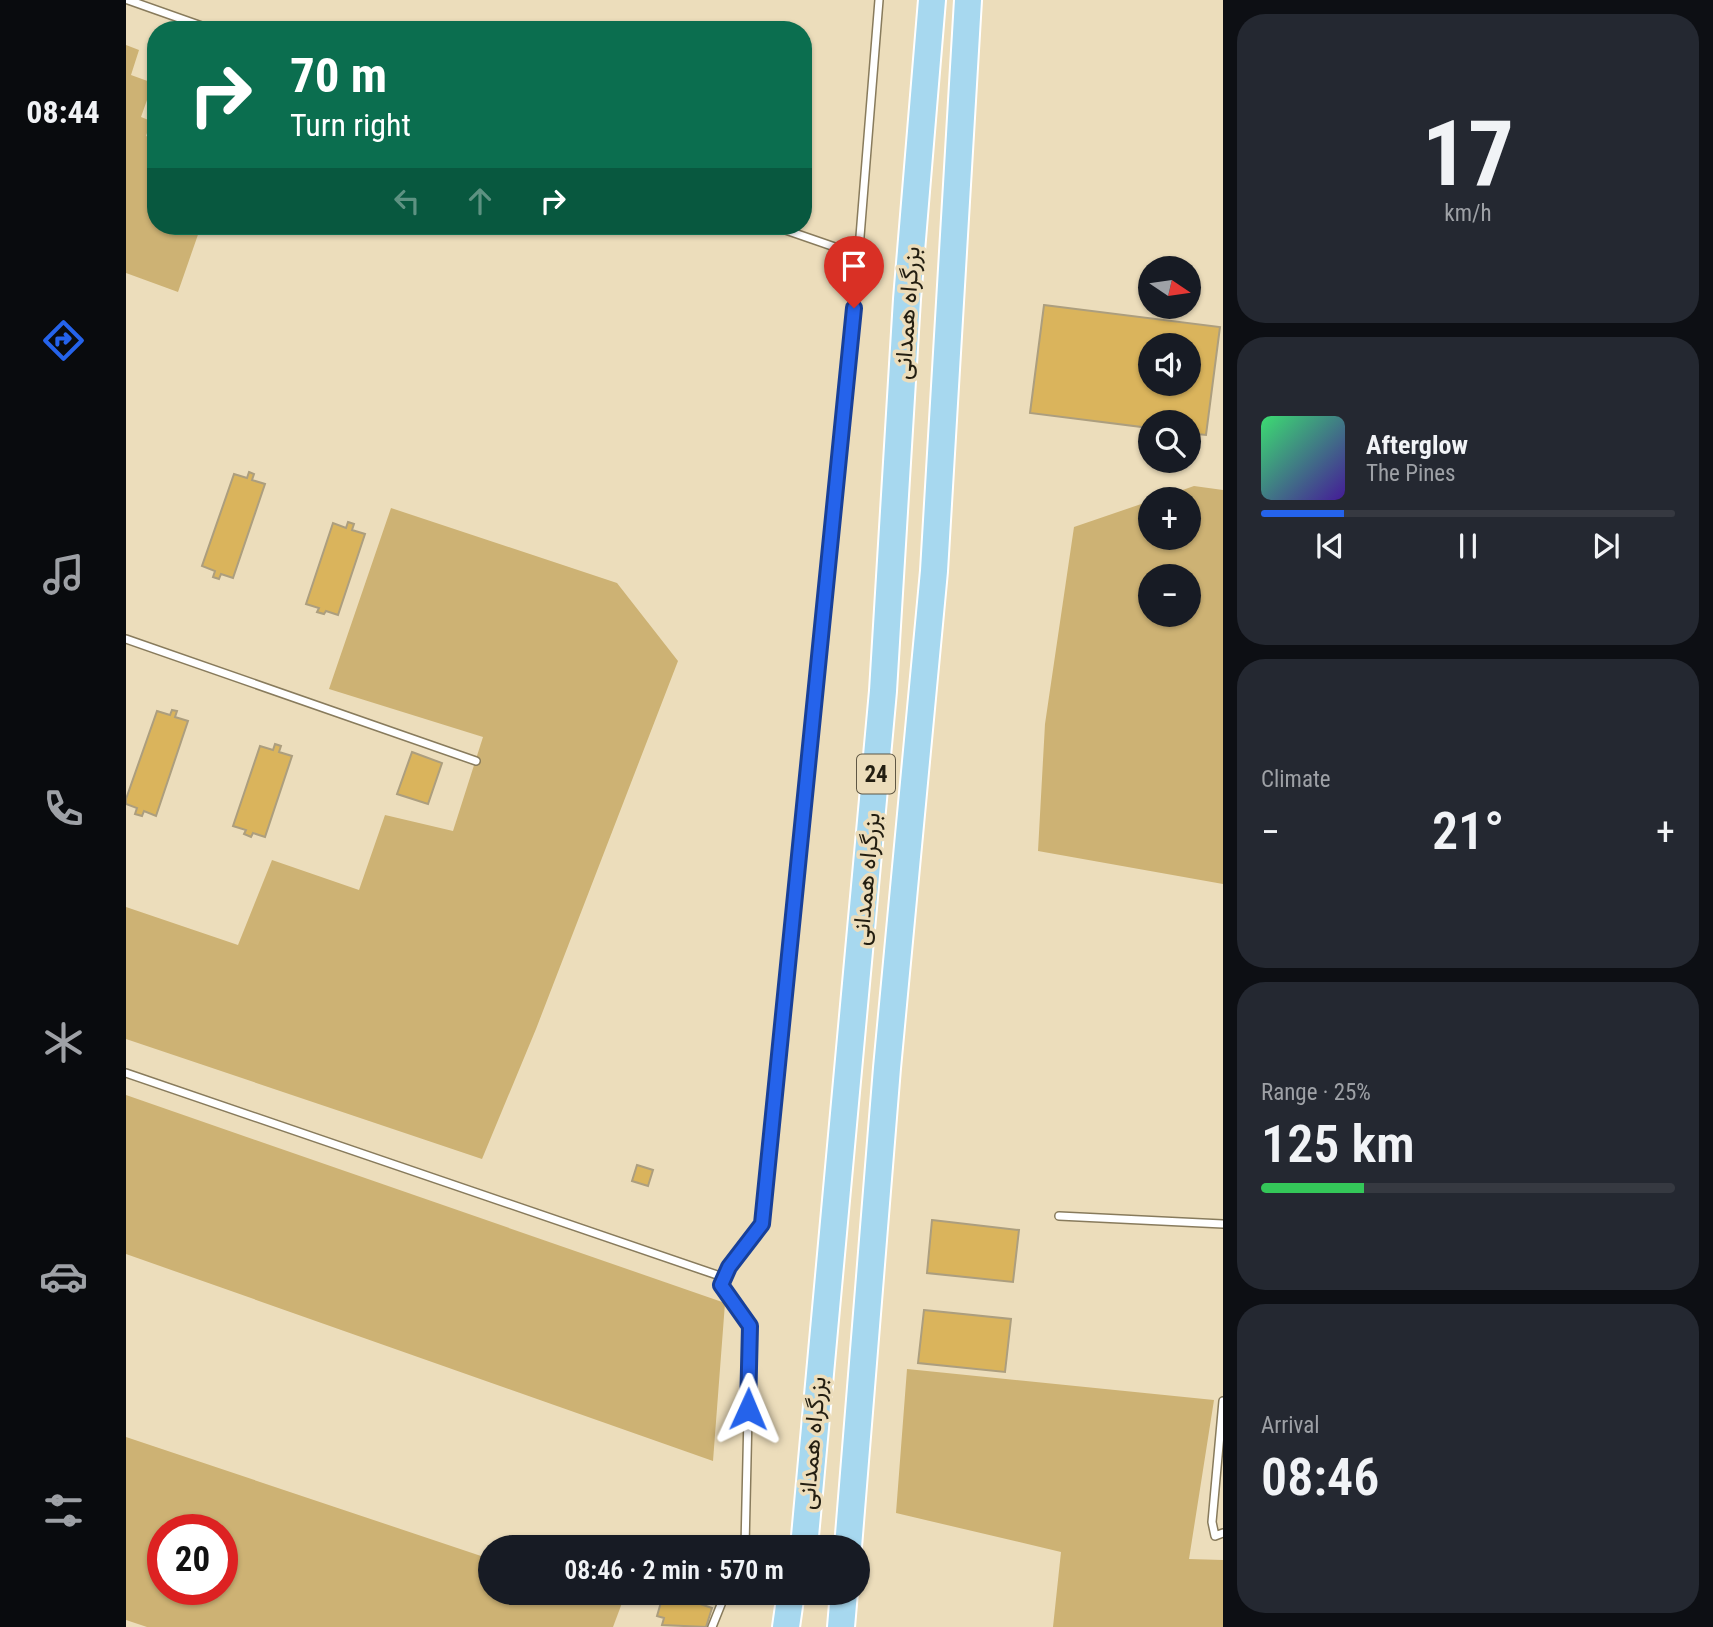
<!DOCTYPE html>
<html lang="en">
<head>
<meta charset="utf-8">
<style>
  :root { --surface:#171b24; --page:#242831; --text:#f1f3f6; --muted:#9ea1a6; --line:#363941; --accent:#2563eb }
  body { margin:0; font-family:"Roboto Condensed",Vazirmatn,sans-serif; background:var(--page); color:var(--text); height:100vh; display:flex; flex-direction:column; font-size:26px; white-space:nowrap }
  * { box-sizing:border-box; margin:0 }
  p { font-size:23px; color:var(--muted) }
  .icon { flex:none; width:38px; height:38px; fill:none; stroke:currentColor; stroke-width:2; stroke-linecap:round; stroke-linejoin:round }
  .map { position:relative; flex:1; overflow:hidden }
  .details { display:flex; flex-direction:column; gap:14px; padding:14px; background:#0d0f14; width:490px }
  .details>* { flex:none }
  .top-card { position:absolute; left:21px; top:21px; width:665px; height:214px; border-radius:28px; box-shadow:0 2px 5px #0004; background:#0b6e4f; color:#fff; overflow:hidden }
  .needle { width:46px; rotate:103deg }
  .controls { position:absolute; left:1012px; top:256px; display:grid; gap:14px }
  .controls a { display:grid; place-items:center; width:63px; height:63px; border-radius:50%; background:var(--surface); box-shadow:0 2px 5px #0004; font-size:35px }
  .speed { position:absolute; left:21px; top:1514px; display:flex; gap:14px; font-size:35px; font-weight:700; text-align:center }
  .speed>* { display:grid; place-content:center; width:91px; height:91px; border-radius:50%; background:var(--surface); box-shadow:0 2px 5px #0004; line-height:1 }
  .speed .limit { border:10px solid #d22; background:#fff; color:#111 }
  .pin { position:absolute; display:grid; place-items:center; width:60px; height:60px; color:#fff; margin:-72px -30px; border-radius:50% 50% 50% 0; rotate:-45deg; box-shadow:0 0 7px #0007 }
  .pin .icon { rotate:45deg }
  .me { position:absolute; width:77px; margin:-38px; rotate:1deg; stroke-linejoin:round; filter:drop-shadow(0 0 5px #0008) }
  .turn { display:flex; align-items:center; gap:24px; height:147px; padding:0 28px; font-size:32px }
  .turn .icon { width:91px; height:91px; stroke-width:2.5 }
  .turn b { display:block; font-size:49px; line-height:60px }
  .lanes { display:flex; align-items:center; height:66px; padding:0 28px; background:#0003; justify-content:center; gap:35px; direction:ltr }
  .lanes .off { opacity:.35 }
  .big { font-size:52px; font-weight:600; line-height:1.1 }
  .details .tile { flex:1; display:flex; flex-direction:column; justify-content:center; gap:10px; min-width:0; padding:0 24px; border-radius:28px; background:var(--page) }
  .details .dial { align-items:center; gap:0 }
  .dial b { font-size:91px; line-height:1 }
  .song { display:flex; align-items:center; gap:21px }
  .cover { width:84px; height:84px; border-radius:10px; background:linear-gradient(135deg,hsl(140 70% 55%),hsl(260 70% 35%)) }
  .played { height:7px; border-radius:4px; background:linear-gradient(90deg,var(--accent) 20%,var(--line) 20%) }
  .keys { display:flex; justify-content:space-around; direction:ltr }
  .heat { display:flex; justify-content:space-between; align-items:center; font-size:38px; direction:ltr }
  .charge { height:10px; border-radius:5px; background:linear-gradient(90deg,#34c759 25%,var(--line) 0) }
  .trip { position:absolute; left:352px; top:1535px; width:392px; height:70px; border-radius:35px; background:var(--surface); box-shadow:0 2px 5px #0004; font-weight:600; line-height:70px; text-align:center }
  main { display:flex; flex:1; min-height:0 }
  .tabs { display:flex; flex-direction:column; width:126px; justify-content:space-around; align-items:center; background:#090b0e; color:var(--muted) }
  .tabs .icon { width:49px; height:49px }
  .tabs .current { color:var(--accent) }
  .tabs b { font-size:32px; color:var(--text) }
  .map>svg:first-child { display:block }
</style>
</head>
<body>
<main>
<nav class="tabs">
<b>08:44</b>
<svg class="icon current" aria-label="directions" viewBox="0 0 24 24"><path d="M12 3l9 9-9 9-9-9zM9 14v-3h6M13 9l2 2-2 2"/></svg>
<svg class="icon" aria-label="music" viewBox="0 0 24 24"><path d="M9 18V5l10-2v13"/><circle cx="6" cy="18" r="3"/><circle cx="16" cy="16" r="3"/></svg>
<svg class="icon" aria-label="phone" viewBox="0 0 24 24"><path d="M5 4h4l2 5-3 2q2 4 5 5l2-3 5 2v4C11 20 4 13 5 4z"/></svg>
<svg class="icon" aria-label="climate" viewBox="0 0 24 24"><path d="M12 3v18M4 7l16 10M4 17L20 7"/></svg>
<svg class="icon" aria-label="car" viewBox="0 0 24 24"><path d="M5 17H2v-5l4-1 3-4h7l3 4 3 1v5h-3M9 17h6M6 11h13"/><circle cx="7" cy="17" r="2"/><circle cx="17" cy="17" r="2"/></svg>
<svg class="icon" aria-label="filters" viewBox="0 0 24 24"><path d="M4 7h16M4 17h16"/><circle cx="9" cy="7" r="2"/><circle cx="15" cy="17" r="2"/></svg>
</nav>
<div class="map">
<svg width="1097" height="1627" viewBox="0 0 1097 1627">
  <rect width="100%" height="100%" fill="#ecddbb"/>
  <path fill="#cdb274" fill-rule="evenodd" d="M 0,45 L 13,50 L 5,75 L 27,83 L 15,117 L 25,121 L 20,136 L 30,139 L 30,226 L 75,226 L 52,292 L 0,273 Z
    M 1068,486 L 1097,490 L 1097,884 L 912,851 L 919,724 L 948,527 L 1024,501 L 1024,537 L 1062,537 L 1062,499 L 1031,499 ZM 1024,576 L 1062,576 L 1062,614 L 1024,614 Z
    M 265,508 L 491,583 L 552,661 L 410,1029 L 356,1159 L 0,1039 L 0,907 L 112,945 L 146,860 L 233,890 L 259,815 L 327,831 L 357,737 L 203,689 Z
    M 0,1095 L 599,1303 L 587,1461 L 0,1254 Z
    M 781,1369 L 1088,1400 L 1063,1559 L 1097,1560 L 1097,1627 L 927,1627 L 935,1552 L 770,1513 Z
    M 0,1437 L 364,1559 L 364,1592 L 465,1593 L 496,1603 L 487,1627 L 21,1627 L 0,1620 ZM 37,1530 L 96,1530 L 96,1589 L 37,1589 Z"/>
  <path fill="#dab45c" stroke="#ac9e7e" stroke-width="2" fill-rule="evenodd" d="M 918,305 L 1094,327 L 1080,435 L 1062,433 L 1062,422 L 1024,422 L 1024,428 L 904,413 ZM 1024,345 L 1062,345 L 1062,383 L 1024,383 Z
    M 123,472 L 128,474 L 126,480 L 139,484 L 107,578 L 95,574 L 93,579 L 87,577 L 89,571 L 76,566 L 108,474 L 121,478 Z
    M 222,522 L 228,524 L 226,530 L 239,534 L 212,615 L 200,611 L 198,614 L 191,612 L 193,608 L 180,604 L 207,523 L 220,528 Z
    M 46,710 L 51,711 L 49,717 L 62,721 L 30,816 L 18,811 L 16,816 L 9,814 L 11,808 L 0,804 L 0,799 L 31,711 L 44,715 Z
    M 149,744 L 155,746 L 153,752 L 166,756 L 139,837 L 127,833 L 125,837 L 118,834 L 120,830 L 107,826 L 134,746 L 147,750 Z
    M 286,752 L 316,763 L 302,804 L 271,794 Z
    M 511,1165 L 527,1170 L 522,1186 L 506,1181 Z
    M 806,1220 L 893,1230 L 887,1282 L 801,1273 Z
    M 798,1310 L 885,1319 L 879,1372 L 792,1363 Z
    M 538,1592 L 571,1594 L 568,1602 L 586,1608 L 580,1627 L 536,1625 L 538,1618 L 531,1616 Z"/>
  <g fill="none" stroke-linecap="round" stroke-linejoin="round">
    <g stroke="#887b5c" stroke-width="10">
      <path id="lane" d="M 2,0 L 87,30
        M 648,226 L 732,255
        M 0,639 L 350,761
        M 0,1073 L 594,1276
        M 933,1216 L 1097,1224
        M 1097,1401 L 1086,1522 L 1089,1536 L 1097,1533
        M 619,1547 L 624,1326 L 595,1285 L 603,1267 L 636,1224 L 722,386 L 753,0
        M 586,1627 L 600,1592"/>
    </g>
    <g stroke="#fff" stroke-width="30">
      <path id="highway" d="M 678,1547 L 757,691 L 781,299 L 806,0
        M 722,1547 L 761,1068 L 808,571 L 842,0
        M 660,1627 L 665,1592
        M 715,1627 L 718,1592"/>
    </g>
    <use href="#lane" stroke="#fff" stroke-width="7"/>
    <use href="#highway" stroke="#a7d8ef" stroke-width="26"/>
  </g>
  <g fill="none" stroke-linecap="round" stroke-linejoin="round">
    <g stroke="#184099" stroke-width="18">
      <path id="route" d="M 622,1409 L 624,1326 L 595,1285 L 603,1267 L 636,1224 L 728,308"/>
    </g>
    <use href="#route" stroke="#2563eb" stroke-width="12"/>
  </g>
  <g text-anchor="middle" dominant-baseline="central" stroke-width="7" stroke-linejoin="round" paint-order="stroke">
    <rect fill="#ecddbb" stroke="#5f5744" stroke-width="2" x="731" y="754.5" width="38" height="39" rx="5"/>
    <g font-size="23" font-weight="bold" fill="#231e11">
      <text x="750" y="774">24</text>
    </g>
    <g font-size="24" fill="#231e11" stroke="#ecddbb">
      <text transform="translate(781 313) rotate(-86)">بزرگراه همدانی</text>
      <text transform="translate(740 879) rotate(-85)">بزرگراه همدانی</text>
      <text transform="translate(686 1443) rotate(-85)">بزرگراه همدانی</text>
    </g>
  </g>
</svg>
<div class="controls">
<a><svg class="needle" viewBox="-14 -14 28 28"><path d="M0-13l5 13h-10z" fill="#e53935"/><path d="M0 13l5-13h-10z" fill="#9ea1a6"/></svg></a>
<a><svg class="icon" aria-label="sound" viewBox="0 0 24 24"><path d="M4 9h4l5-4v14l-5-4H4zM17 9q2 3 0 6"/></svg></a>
<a><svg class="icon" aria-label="search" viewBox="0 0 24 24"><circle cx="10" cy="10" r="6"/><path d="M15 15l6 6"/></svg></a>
<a>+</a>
<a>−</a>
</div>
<div class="speed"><div class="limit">20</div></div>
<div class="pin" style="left:728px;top:308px;background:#d93025"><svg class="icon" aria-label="arrive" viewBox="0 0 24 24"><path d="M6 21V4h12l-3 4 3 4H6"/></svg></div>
<svg class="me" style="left:622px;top:1409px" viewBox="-20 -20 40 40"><path d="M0-17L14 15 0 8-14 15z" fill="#2563eb" stroke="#fff" stroke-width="4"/></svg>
<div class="trip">08:46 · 2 min · 570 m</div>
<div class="top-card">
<div class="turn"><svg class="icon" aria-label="right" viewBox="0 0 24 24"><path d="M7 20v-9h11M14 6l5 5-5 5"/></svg><div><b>70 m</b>Turn right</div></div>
<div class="lanes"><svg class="icon off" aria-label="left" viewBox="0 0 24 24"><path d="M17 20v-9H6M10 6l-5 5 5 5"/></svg><svg class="icon off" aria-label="ahead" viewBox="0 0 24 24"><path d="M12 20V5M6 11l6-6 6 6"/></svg><svg class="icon" aria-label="right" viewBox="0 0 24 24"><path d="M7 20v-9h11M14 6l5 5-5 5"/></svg></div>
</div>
</div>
<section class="details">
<div class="tile dial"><b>17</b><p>km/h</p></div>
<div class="tile">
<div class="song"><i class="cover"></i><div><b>Afterglow</b><p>The Pines</p></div></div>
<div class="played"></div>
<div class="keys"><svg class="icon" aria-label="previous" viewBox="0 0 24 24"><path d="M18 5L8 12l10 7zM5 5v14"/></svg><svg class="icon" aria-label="pause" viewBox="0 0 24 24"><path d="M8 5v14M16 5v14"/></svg><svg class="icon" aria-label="next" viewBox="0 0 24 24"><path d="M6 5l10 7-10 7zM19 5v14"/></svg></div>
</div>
<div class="tile"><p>Climate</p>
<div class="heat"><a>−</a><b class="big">21°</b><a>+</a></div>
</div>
<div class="tile"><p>Range · 25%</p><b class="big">125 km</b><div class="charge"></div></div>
<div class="tile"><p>Arrival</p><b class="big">08:46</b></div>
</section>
</main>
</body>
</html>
